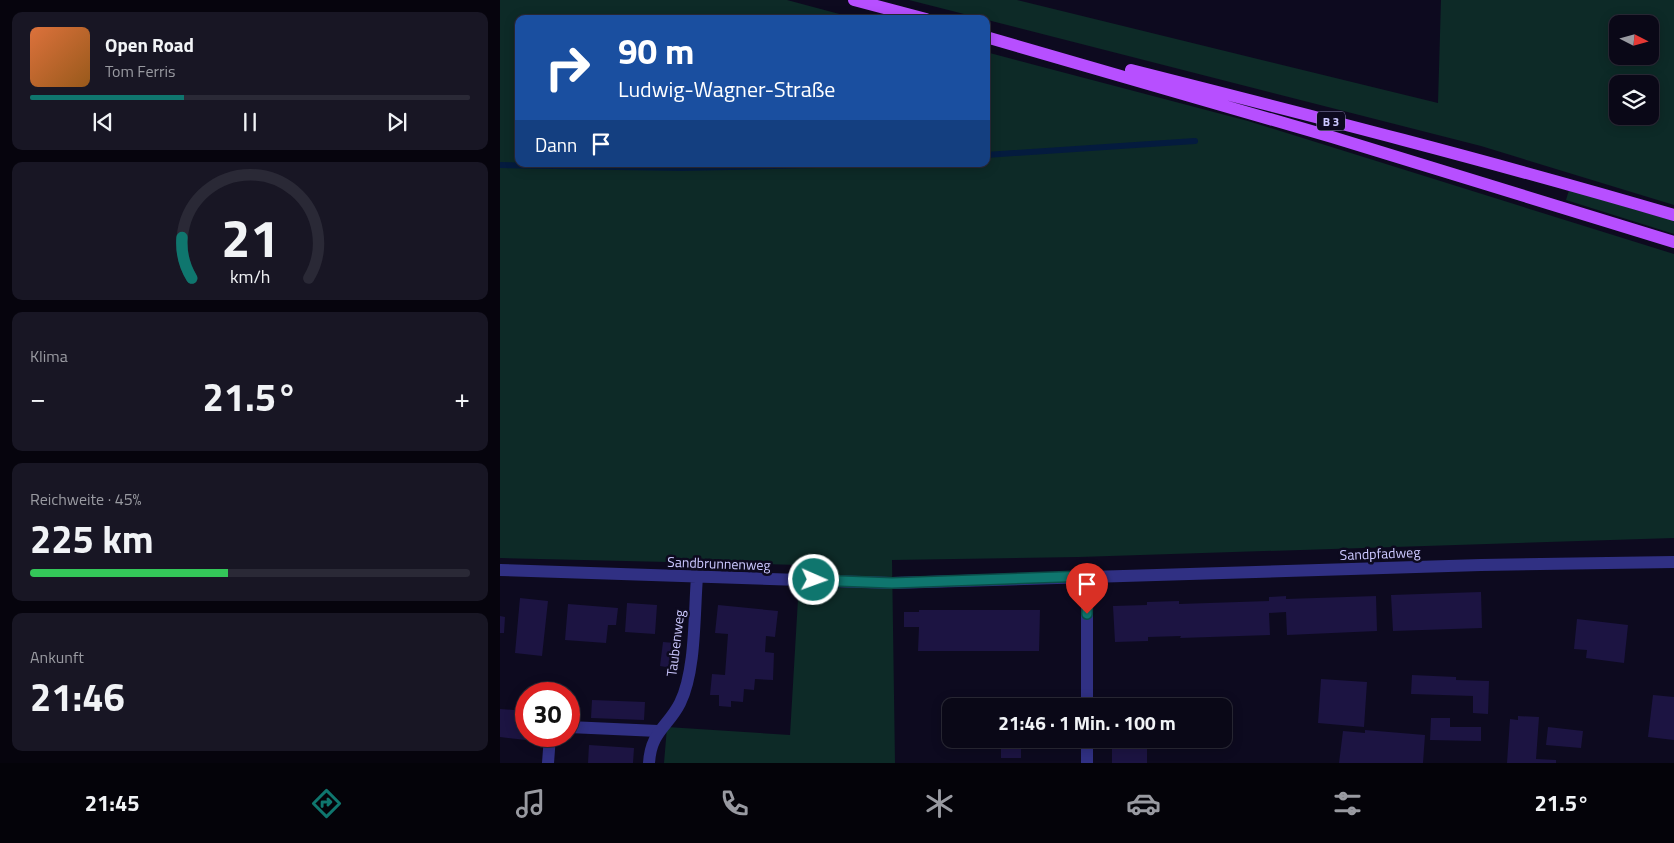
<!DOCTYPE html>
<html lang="de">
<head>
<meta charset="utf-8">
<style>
  :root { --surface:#0a0817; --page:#181624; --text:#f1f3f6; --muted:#999aa1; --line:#2a2936; --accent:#0f766e }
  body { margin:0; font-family:"Titillium Web",sans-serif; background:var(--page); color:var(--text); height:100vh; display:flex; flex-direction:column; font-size:19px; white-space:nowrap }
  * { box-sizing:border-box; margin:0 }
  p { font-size:16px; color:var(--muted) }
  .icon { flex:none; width:28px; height:28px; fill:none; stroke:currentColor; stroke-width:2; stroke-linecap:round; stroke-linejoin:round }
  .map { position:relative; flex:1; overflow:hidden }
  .drawer { display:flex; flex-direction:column; gap:12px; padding:12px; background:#06040d; width:500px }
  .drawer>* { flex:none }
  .top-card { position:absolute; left:15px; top:15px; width:475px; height:152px; border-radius:10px; box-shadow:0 2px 12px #0003,0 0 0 1px var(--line); background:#1a4fa0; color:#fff; overflow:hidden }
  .needle { width:32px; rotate:96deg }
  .tools { position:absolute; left:1109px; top:15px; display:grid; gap:10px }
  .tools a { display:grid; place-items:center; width:50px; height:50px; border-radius:10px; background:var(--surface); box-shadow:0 2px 12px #0003,0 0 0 1px var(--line); font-size:25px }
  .speed { position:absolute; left:15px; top:682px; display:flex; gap:10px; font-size:25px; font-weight:700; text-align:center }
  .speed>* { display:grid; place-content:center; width:65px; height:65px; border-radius:50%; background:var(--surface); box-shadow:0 2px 12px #0003,0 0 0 1px var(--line); line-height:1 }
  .speed .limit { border:8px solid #d22; background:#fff; color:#111 }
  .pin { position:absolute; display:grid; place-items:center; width:42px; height:42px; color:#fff; margin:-51px -21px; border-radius:50% 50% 50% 0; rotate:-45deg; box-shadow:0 0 5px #0007 }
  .pin .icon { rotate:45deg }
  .me { position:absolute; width:55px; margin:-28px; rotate:92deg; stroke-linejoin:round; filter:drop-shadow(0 0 4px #0008) }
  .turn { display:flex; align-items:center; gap:18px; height:105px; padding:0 20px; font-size:22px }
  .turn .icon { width:65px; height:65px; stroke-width:2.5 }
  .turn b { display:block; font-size:35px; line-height:42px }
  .then { display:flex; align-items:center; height:48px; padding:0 20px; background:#0003; gap:10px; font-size:19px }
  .big { font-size:38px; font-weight:700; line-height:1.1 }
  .drawer .tile { flex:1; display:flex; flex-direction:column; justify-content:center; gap:8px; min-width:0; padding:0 18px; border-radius:10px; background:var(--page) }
  .drawer .dial { align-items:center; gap:0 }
  .dial svg { height:130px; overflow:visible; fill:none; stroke:var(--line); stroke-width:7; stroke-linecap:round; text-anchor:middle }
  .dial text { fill:var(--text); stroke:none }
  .song { display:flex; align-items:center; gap:15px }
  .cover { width:60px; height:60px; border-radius:8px; background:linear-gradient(135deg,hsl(20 70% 55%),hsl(30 70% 35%)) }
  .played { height:5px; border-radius:2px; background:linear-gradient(90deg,var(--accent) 35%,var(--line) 35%) }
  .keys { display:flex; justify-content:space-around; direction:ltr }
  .heat { display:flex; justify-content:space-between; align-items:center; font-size:28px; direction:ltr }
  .charge { height:8px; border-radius:4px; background:linear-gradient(90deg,#34c759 45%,var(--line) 0) }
  .trip { position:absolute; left:442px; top:698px; width:290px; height:50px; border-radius:10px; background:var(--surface); box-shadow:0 2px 12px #0003,0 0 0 1px var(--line); font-weight:700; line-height:50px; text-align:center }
  .menu { display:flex; height:80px; justify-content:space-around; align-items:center; background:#040309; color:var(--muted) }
  .menu .icon { width:35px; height:35px }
  .menu .on { color:var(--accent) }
  .menu b { font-size:22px; color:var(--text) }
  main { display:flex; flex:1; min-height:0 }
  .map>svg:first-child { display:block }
</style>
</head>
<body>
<main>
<section class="drawer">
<div class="tile">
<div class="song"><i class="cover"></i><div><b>Open Road</b><p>Tom Ferris</p></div></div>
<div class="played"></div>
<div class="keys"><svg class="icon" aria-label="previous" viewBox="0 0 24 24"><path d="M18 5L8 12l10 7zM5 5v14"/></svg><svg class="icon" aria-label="pause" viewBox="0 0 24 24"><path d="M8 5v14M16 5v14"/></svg><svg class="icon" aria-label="next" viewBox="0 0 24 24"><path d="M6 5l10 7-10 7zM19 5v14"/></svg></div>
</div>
<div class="tile dial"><svg viewBox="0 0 100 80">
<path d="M14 69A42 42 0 1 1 86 69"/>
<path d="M14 69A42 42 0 0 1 8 44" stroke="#0f766e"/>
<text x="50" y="56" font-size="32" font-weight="700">21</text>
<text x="50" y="72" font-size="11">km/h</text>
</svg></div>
<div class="tile"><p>Klima</p>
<div class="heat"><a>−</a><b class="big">21.5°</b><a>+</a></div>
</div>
<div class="tile"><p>Reichweite · 45%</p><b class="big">225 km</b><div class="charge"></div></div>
<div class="tile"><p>Ankunft</p><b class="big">21:46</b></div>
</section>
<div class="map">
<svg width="1174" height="763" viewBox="0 0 1174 763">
  <rect width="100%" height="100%" fill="#0d0a1f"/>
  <path fill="#0d2a27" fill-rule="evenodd" d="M 0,0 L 287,0 L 358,19 L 19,19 L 19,164 L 486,164 L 486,52 L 748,121 L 1174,254 L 1174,538 L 579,557 L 392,560 L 395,763 L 164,763 L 167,727 L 290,735 L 300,565 L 0,558 Z
    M 409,0 L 517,0 L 938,103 L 941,0 L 1174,0 L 1174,205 L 981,146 ZM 1118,24 L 1150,24 L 1150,56 L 1118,56 ZM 1118,84 L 1150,84 L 1150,116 L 1118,116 Z
    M 1069,190 L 1174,221 L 1174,234 L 1066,200 Z"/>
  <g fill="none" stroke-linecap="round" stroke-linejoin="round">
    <path stroke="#041b3e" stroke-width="6" d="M 486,155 L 695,141
      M 0,165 L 182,168 L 358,164"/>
  </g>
  <path fill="#1c1442" d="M 981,592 L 982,628 L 893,631 L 891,595 Z
    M 786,596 L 786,599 L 876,596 L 877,631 L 787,635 L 786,612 L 769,613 L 770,635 L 680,638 L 681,636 L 648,637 L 648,641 L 615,642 L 613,606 L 647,605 L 647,602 L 679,601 L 679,604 L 769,601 L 769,597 Z
    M 20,598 L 48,601 L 42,656 L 15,653 Z
    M 127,603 L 157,605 L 155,634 L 125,632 Z
    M 68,604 L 118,608 L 116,625 L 108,625 L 106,643 L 65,640 Z
    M 218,605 L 278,611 L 275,637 L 266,636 L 265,652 L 274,653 L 273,680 L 255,679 L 254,690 L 244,689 L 243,702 L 231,701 L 231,707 L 219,706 L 219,695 L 210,695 L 212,674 L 225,675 L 228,634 L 215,633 Z
    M 419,610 L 540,610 L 539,651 L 418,651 L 419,627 L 404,627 L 404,612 L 419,612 Z
    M 0,616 L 5,617 L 4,633 L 0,633 Z
    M 1077,619 L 1128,625 L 1124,663 L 1086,658 L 1087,650 L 1074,649 Z
    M 163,642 L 175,643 L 172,668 L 160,666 Z
    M 912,675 L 956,677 L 956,680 L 989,681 L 988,714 L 973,713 L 973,696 L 911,694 Z
    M 821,679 L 867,682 L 864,727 L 818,723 Z
    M 1153,695 L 1174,697 L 1174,740 L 1148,737 Z
    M 92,700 L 145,702 L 144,720 L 91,718 Z
    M 0,709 L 26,711 L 26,740 L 0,737 Z
    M 1018,716 L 1039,717 L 1036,759 L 1056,760 L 1056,763 L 1007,763 L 1010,719 L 1018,720 Z
    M 931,718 L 950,718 L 950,727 L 981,727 L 981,741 L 930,740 Z
    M 1048,727 L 1083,731 L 1081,748 L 1046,745 Z
    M 865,730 L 925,735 L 923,763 L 839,763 L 843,731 L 865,733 Z
    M 612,739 L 647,739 L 647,763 L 612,763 Z
    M 89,745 L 134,748 L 133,763 L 88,763 Z
    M 501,748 L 521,749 L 521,758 L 501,758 Z"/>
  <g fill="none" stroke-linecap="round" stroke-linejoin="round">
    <path stroke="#303083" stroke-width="12" d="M 69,727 L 158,731
      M 48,763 L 50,736"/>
    <path stroke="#303083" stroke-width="12" d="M 0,570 L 392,583 L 981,565 L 1174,562
      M 587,706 L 587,576
      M 149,763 C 151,731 168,727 180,703 C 196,671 194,613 197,577
      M 587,763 L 587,739"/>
    <path stroke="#b74fff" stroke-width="12" d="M 354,0 L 426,19
      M 486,37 L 832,137 L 1174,242
      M 631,70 C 813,116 994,162 1174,215"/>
  </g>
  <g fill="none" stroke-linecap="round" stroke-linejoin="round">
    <g stroke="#0a4d48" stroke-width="12">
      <path id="route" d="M 314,580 L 392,583 L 588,576 L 587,614"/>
    </g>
    <use href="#route" stroke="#0f766e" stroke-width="9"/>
  </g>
  <g text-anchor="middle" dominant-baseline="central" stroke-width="5" stroke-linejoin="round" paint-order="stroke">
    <rect fill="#0d0a1f" stroke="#938fbc" stroke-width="1" x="817" y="111.5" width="28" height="19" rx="4"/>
    <g font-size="12" font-weight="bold" fill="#ccc8ff">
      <text x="831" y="121">B 3</text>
    </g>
    <g font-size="14" fill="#ccc8ff" stroke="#0d0a1f">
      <text transform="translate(880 553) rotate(-2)">Sandpfadweg</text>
      <text transform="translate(219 563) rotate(2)">Sandbrunnenweg</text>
      <text transform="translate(175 643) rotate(-83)">Taubenweg</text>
    </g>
  </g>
</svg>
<div class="tools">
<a><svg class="needle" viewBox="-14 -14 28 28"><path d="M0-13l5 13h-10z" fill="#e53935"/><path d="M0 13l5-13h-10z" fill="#999aa1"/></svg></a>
<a><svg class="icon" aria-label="layers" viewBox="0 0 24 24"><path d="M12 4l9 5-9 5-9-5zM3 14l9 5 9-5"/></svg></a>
</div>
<div class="speed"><div class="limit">30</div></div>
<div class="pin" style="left:587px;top:614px;background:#d93025"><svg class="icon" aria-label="arrive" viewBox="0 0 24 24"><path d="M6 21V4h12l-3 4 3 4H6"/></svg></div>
<svg class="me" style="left:314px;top:580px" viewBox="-20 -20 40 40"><circle r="17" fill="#0f766e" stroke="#fff" stroke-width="3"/><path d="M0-11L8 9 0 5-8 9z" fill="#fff"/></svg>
<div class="trip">21:46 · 1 Min. · 100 m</div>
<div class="top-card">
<div class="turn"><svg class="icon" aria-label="right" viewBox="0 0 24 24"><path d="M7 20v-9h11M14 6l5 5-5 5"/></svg><div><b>90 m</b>Ludwig-Wagner-Straße</div></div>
<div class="then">Dann<svg class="icon" aria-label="arrive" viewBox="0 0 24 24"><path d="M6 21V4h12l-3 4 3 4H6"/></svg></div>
</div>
</div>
</main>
<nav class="menu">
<b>21:45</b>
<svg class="icon on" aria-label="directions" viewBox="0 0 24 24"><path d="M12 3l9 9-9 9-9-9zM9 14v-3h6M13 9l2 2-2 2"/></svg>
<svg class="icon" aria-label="music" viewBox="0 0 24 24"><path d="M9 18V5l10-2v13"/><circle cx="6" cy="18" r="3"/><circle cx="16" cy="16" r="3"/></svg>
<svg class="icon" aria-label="phone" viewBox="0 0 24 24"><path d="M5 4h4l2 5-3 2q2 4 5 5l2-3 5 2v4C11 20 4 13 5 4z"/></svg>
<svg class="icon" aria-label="climate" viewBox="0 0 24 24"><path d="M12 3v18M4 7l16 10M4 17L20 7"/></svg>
<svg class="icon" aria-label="car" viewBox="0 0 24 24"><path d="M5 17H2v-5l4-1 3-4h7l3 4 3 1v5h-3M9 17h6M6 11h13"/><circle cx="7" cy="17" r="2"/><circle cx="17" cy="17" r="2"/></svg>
<svg class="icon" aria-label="filters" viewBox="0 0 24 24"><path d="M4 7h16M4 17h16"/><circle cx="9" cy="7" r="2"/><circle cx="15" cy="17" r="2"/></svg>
<b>21.5°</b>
</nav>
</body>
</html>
